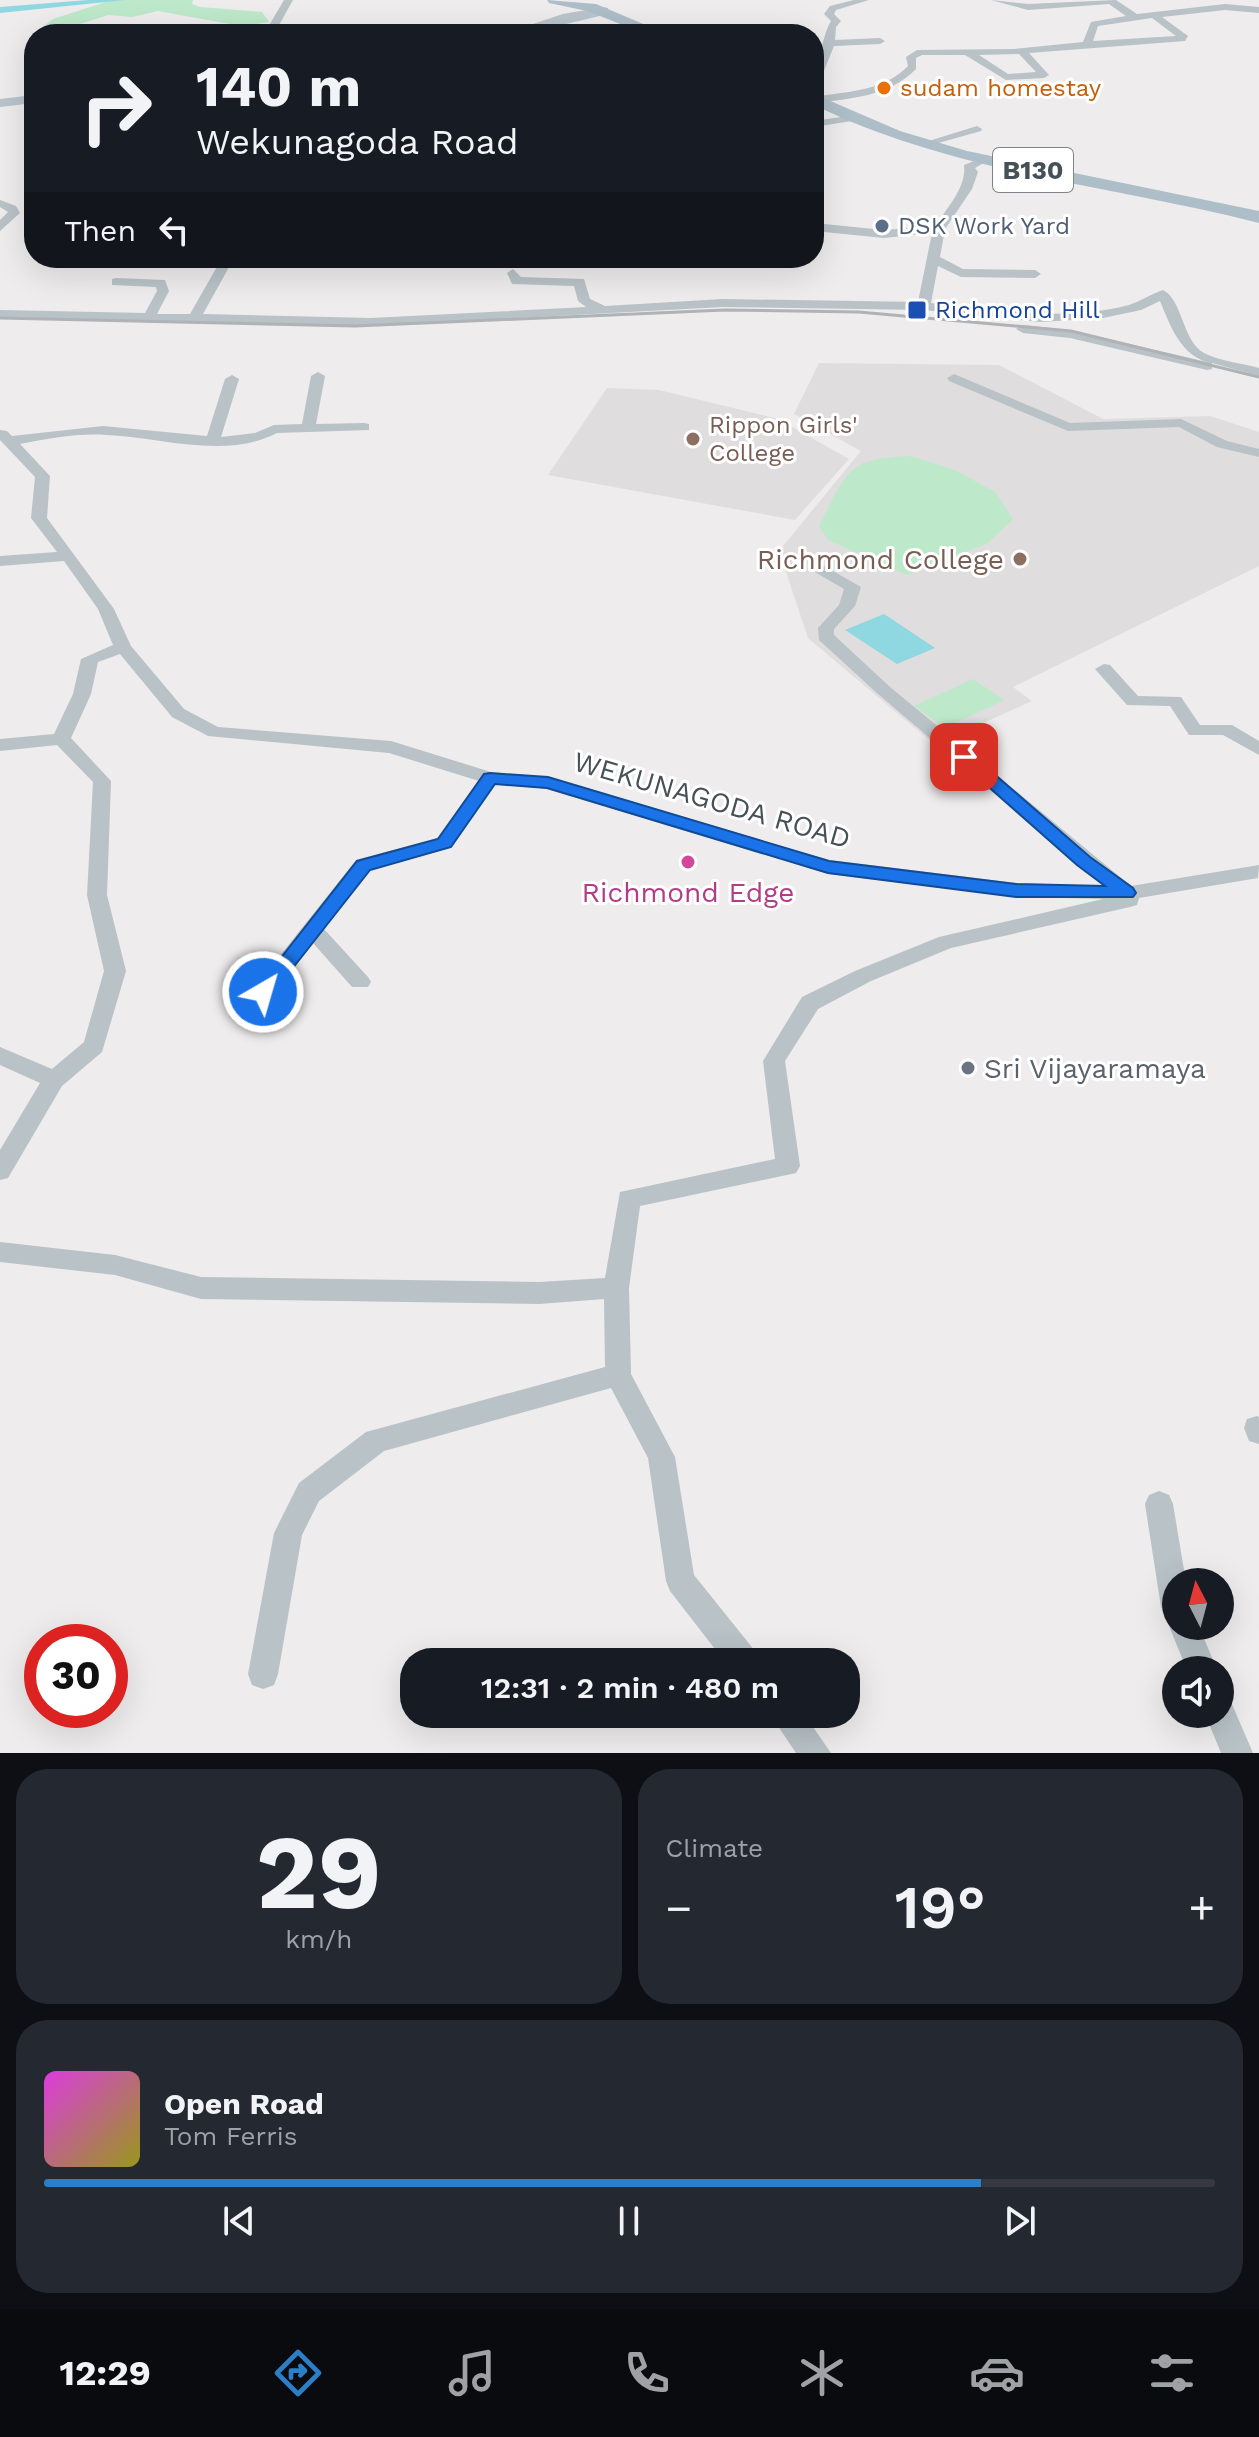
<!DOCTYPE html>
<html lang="en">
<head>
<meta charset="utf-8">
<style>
  :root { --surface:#171b24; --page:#242831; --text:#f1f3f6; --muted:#9ea1a6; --line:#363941; --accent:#2b7fc9 }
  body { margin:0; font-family:"Work Sans",sans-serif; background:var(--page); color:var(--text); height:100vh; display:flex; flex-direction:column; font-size:30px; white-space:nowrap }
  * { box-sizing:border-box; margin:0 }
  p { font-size:26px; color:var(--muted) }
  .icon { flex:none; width:44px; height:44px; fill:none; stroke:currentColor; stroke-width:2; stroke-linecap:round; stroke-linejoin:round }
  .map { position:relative; height:1753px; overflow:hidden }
  .sheet { display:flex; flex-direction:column; gap:16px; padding:16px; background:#0d0f14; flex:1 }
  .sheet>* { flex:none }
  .top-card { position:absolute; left:24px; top:24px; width:800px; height:244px; border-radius:32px; box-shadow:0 8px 32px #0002; background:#171b24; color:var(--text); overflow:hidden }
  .needle { width:52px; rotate:354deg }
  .buttons { position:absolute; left:1162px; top:1568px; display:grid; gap:16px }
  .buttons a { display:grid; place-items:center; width:72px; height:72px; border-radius:50%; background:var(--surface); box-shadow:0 8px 32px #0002; font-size:40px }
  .speed { position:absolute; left:24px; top:1624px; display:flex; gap:16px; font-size:40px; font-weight:700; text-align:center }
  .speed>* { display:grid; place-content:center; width:104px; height:104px; border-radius:50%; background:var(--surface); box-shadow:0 8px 32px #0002; line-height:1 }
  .speed .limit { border:12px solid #d22; background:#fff; color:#111 }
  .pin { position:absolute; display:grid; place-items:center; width:68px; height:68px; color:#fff; margin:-34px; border-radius:16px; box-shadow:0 4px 12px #0006 }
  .me { position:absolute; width:88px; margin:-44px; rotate:38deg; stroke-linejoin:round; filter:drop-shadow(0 0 6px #0008) }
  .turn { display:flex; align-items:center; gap:28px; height:168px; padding:0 40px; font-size:36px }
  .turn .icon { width:104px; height:104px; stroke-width:2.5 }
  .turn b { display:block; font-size:56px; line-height:68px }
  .then { display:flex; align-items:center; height:76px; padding:0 40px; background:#0003; gap:16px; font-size:30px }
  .big { font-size:60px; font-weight:600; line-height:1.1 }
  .sheet .card { flex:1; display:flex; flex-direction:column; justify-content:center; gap:12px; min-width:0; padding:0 28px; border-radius:32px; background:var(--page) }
  .sheet .dial { align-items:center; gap:0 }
  .dial b { font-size:104px; line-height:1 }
  .song { display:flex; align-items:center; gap:24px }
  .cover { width:96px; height:96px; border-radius:12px; background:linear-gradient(135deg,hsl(300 70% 55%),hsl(60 70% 35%)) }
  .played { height:8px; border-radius:4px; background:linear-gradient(90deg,var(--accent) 80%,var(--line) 80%) }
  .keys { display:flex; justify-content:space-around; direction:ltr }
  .heat { display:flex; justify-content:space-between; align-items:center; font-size:44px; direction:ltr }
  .sheet .tiles { flex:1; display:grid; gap:16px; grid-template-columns:1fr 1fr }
  .card:last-child { grid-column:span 2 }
  .trip { position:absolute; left:400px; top:1648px; width:460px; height:80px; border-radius:32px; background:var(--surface); box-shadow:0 8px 32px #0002; font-weight:600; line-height:80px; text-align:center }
  .tab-bar { display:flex; height:128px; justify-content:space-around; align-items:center; background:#090b0e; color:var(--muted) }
  .tab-bar .icon { width:56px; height:56px }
  .tab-bar .current { color:var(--accent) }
  .tab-bar b { font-size:36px; color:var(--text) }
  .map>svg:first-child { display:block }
</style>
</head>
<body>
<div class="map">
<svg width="1259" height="1753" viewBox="0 0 1259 1753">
  <rect width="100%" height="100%" fill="#eeecec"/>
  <path fill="#dfdddd" d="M 819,363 L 999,365 L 1103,419 L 1210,416 L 1259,432 L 1259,566 L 1013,687 L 1032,701 L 935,745 L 808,638 L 779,551 L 861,451 L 794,414 Z
    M 607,388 L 659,390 L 778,419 L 849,459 L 795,520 L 548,475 Z"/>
  <path fill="#bde9ca" d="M 112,0 L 193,0 L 192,4 L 200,7 L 262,12 L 269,22 L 241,26 L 158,11 L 132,17 L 108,15 L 77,25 L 77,30 L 88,34 L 57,34 L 46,29 L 44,26 L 53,19 Z
    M 910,456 L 955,470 L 995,492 L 1013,519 L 988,543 L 907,575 L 828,540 L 819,526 C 848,472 844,459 910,456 Z
    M 973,679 L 1004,700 L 945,728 L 914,706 Z"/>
  <path fill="#8fd8e1" d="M 884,614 L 935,648 L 897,664 L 845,630 Z"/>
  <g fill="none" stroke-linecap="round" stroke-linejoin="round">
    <path fill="#8fd8e1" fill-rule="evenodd" d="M 88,0 L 125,0 L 0,13 L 0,7 Z"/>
    <path fill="#b8c2c7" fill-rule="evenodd" d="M 284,0 L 293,0 L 274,34 L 264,34 Z
      M 854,0 L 869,0 L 836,10 L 834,14 L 841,21 L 836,27 L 835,40 L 880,38 L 885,41 L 880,44 L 834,46 L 819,83 L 814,86 C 814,74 825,29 831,21 L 824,14 L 830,6 Z
      M 991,0 L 1028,4 L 1116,0 L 1137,14 L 1225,4 L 1259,7 L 1259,13 L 1225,10 L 1162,17 L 1188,36 L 1185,41 L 1029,53 L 1049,75 L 1044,78 L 1006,80 L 965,55 L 922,55 L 916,58 L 916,69 C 890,96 850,99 814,103 L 814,97 C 847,91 883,92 908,66 L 906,57 L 917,50 L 1014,49 L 1083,42 L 1091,22 L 1126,16 L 1109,4 L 1028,10 ZM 1152,18 L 1176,36 L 1093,41 L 1098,26 ZM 1019,54 L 1036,72 L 1008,74 L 979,55 Z
      M 535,24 L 556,32 L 558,34 L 545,34 L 532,29 Z
      M 854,115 L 859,118 L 858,120 L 814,127 L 814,121 Z
      M 977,126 L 982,129 L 981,131 L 924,147 L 919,144 Z
      M 984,157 L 989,160 L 975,168 L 978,172 L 972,189 L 945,229 L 940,257 L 963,269 L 1035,270 L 1041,274 L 1035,278 L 961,277 L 938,266 L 931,303 C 996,310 1064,322 1129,305 C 1141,301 1151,294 1163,290 C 1183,300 1182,341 1204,353 C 1219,361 1242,363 1259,368 L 1259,376 L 1212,363 L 1212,369 L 1207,370 L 1070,338 L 1023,333 L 1016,329 L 1023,325 L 1070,330 L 1207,362 C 1180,354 1170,325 1160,301 L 1141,310 L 1103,318 L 1041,322 L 924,310 L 723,307 L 371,326 L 0,318 L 0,310 L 145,313 L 157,291 L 156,287 L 112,285 L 112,279 L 116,278 L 165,280 L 169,291 L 157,314 L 190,314 L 222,258 L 234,258 L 203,314 L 371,318 L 586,307 L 578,301 L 574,286 L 512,284 L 507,273 L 513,269 L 521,277 L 584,279 L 590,299 L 605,306 L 723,299 L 918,302 L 932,233 L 884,238 L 814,231 L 814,223 L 884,230 L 935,226 C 948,207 967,186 964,165 Z
      M 0,200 L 16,206 L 20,213 L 0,231 L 0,220 L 8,212 L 0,207 Z
      M 318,372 L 325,376 L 316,424 L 364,423 L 369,424 L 369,430 L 277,433 C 225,460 161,437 106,435 C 77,433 48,439 20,444 L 50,476 L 47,518 L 114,609 L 131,646 L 184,709 L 218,727 L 391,741 L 491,772 L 555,779 L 829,860 L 1016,883 L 1104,886 L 878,694 L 819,640 L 818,628 L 839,605 L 844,589 L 813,571 L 811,568 L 819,563 L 861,587 L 855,606 L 834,629 L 834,635 L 890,687 L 1131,886 L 1259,865 L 1258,878 L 1139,898 L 1137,905 L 1130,907 L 951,948 L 871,981 L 818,1009 L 785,1061 L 800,1166 L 796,1173 L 640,1206 L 629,1288 L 631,1374 L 675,1457 L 694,1575 L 755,1651 L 759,1662 L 725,1662 L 670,1591 L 666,1581 L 648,1458 L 611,1388 L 384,1451 L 319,1501 L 302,1535 L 278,1674 L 274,1685 L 263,1689 L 252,1685 L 248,1674 L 274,1533 L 299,1483 L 366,1432 L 605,1367 L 604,1299 L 539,1304 L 201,1299 L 115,1275 L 0,1262 L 0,1242 L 115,1255 L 201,1277 L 539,1282 L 605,1278 L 620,1192 L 775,1159 L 763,1061 L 802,997 L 855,971 L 939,937 L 1103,899 L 1016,897 L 828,874 L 547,789 L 495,784 L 451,848 L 370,870 L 324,929 L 368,977 L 371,982 L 368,987 L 352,987 L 313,943 L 271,997 L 255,997 L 252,992 L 255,987 L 356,860 L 437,838 L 479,781 L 389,753 L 208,736 L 172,717 L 120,654 L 98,662 L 91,694 L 71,738 L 111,781 L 107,895 L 126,971 L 102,1052 L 62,1086 L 8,1178 L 0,1180 L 0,1150 L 40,1083 L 0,1065 L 0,1047 L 52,1069 L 84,1042 L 104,971 L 87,895 L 93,782 L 57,745 L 0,751 L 0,739 L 54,734 L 73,694 L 81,659 L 113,645 L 98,609 L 64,561 L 0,566 L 0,556 L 57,552 L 31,518 L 35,477 L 0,440 L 0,430 L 7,431 L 12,436 L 103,426 L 207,436 L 225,379 L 232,375 L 239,379 L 221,437 L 255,433 L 274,425 L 302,424 L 311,376 Z
      M 954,374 L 1070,423 L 1181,419 L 1227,441 L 1259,449 L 1259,457 L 1217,447 L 1179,427 L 1068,431 L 949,381 L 947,378 Z
      M 1104,664 L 1110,665 L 1138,696 L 1181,697 L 1200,725 L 1232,725 L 1259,741 L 1259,755 L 1223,735 L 1189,735 L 1170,706 L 1127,705 L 1095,669 Z
      M 1257,1416 L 1259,1417 L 1259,1444 L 1249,1441 L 1244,1428 L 1247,1419 Z
      M 1159,1491 L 1169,1495 L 1173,1504 L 1186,1582 L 1176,1582 L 1176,1626 L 1199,1626 L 1217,1670 L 1187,1670 L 1169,1626 L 1172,1620 L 1166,1617 L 1161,1607 L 1145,1504 L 1149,1495 Z
      M 1220,1698 L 1231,1702 L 1253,1753 L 1221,1753 L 1205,1714 L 1220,1714 Z
      M 770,1714 L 804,1714 L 831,1753 L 796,1753 Z"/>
    <path fill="#b9c4cc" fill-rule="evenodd" d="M 603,7 L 608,8 L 608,14 L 524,34 L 503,34 L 563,14 Z
      M 34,95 L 34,103 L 0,107 L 0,99 Z"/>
    <path fill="#aebec8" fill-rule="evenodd" d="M 547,0 L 596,4 L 667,34 L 646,34 L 587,11 L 549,3 Z
      M 814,94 L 900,131 L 967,151 L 1259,211 L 1259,223 C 1109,185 954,173 814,105 Z"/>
    <path stroke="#afb2b6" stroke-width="3" d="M 0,318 L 355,326 L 725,310 L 859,312 L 1071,331 L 1259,377"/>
  </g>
  <path fill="#1a73e8" stroke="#114b97" stroke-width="2" d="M 964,751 L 970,753 L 1090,857 L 1133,888 L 1136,893 L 1133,897 L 1016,897 L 828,873 L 547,788 L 495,784 L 451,847 L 370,870 L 270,997 L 263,999 L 254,992 L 357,861 L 438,839 L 484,774 L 490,773 L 548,777 L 829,861 L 1016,884 L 1105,886 L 1077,865 L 958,760 L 955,757 L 958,753 Z"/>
  <circle fill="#e8710a" stroke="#fff" stroke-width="3" cx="884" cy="88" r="8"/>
  <circle fill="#5c6f8a" stroke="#fff" stroke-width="3" cx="882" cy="226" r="8"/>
  <rect fill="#1a4fb4" stroke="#fff" stroke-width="3" x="907" y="300" width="20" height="20" rx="4"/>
  <g fill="#8d6e63" stroke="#fff" stroke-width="3">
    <circle cx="693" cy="439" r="8"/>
    <circle cx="1020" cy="559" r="8"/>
  </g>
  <circle fill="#d1479c" stroke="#fff" stroke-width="3" cx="688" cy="862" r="8"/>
  <circle fill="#6b7280" stroke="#fff" stroke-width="3" cx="968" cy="1068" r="8"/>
  <g text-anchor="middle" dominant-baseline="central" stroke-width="6" stroke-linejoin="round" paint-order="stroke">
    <g font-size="24" fill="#c56008" stroke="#fff" text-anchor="start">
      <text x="900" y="88">sudam homestay</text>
    </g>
    <g font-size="24" fill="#4e5e75" stroke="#fff" text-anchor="start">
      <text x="898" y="226">DSK Work Yard</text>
    </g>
    <g font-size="24" fill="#164399" stroke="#fff" text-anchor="start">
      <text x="935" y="310">Richmond Hill</text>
    </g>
    <g font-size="24" fill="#785e54" stroke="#fff" text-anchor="start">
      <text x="709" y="425">Rippon Girls'<tspan x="709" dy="28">College</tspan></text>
    </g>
    <rect fill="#fff" stroke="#7e8589" stroke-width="2" x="993" y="148" width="80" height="44" rx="6"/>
    <g font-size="26" font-weight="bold" fill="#465157">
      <text x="1033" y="170">B130</text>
    </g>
    <g font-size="28" fill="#785e54" stroke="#fff" text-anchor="end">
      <text x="1004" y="559">Richmond College</text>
    </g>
    <g font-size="28" fill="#465157" stroke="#fff">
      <text transform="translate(712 800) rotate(16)">WEKUNAGODA ROAD</text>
    </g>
    <g font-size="28" fill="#b23c85" stroke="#fff">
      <text x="688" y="892">Richmond Edge</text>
    </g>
    <g font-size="28" fill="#5b616d" stroke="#fff" text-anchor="start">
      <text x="984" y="1068">Sri Vijayaramaya</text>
    </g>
  </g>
</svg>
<div class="buttons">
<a><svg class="needle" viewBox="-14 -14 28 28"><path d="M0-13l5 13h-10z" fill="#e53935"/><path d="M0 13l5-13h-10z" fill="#9ea1a6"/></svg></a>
<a><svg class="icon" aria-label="sound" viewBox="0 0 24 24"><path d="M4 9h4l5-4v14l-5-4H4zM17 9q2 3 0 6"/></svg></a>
</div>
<div class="speed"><div class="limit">30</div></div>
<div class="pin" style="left:964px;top:757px;background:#d93025"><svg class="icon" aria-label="arrive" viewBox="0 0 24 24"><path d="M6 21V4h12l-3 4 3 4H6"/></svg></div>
<svg class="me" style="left:263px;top:992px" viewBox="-20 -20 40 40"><circle r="17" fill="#1a73e8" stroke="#fff" stroke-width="3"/><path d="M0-11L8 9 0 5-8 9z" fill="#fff"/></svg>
<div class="trip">12:31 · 2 min · 480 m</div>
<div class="top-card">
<div class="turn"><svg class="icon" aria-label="right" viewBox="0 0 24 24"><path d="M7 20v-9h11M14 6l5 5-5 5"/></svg><div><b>140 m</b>Wekunagoda Road</div></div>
<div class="then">Then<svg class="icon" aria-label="left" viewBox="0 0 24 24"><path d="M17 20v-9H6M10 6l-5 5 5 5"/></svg></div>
</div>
</div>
<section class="sheet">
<div class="tiles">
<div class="card dial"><b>29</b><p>km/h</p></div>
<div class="card"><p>Climate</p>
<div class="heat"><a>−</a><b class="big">19°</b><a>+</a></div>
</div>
<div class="card">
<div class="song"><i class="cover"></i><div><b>Open Road</b><p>Tom Ferris</p></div></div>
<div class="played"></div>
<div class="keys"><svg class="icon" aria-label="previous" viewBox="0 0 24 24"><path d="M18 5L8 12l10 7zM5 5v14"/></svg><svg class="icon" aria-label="pause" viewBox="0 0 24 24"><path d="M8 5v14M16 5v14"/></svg><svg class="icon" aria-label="next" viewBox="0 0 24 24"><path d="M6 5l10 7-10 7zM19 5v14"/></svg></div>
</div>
</div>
</section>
<nav class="tab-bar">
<b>12:29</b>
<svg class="icon current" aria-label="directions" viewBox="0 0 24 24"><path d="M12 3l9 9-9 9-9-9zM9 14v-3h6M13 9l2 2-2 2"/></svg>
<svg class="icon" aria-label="music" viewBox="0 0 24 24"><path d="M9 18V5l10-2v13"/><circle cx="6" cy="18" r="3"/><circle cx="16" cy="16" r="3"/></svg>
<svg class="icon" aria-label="phone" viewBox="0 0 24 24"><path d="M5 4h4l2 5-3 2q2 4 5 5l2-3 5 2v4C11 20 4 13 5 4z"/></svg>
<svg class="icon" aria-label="climate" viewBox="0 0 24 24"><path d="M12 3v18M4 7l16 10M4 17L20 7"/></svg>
<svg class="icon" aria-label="car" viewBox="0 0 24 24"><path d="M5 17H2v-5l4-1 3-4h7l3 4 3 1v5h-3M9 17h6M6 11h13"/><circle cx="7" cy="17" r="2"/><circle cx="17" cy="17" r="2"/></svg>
<svg class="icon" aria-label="filters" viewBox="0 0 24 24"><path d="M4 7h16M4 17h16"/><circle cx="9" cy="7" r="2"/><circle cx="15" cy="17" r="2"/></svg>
</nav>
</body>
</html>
